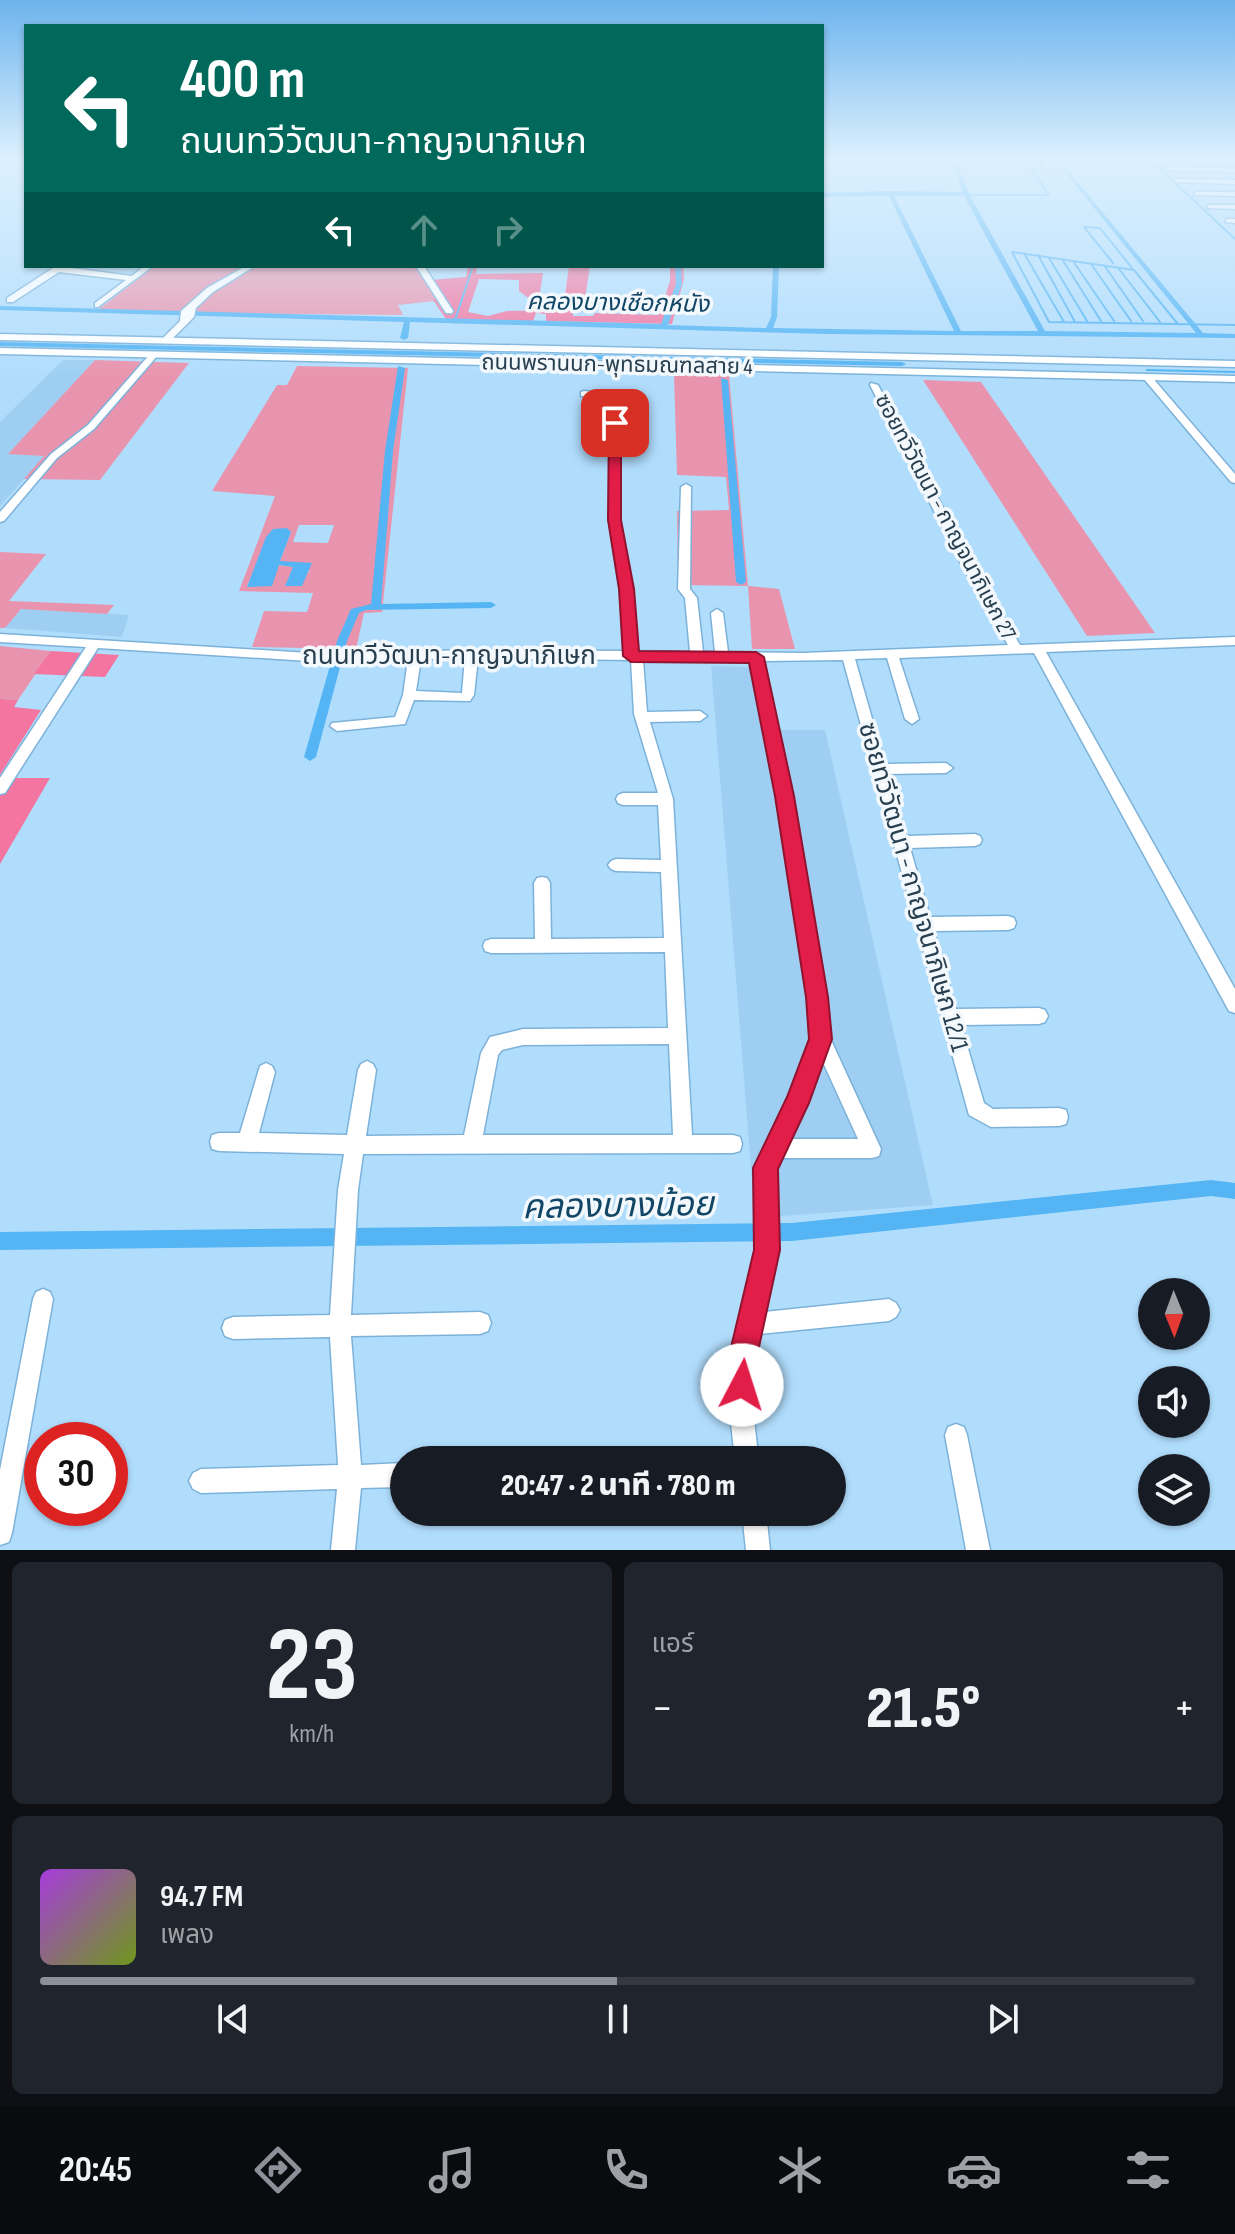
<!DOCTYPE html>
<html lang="th">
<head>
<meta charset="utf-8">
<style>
  :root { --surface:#171b24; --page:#20242c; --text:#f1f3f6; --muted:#9ea1a6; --line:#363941; --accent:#8c9099 }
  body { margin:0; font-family:"Sofia Sans Condensed","Noto Sans Thai",sans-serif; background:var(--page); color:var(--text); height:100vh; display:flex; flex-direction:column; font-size:30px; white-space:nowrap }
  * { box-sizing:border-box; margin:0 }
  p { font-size:26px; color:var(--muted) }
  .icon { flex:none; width:44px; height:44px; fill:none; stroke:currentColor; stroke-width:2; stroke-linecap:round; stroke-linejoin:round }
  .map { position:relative; height:1550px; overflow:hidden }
  .side { display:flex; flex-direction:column; gap:12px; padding:12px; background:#0d0f14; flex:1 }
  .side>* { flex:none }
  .guide { position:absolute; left:24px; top:24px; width:800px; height:244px; border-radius:0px; box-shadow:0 2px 6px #0004; background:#00695c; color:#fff; overflow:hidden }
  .needle { width:52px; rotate:179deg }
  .tools { position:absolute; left:1138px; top:1278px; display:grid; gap:16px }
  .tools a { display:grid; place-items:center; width:72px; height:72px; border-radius:50%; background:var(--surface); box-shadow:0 2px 6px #0004; font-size:40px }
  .speed { position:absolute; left:24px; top:1422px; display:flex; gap:16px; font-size:40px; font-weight:700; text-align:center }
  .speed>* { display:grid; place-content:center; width:104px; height:104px; border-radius:50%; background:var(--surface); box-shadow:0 2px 6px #0004; line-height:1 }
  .speed .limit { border:12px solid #d22; background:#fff; color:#111 }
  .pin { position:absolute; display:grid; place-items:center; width:68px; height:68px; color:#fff; margin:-34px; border-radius:16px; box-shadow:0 4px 12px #0006 }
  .me { position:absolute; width:88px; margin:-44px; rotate:5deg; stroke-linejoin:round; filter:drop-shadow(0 0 6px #0008) }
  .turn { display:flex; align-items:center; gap:28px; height:168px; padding:0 24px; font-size:36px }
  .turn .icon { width:104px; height:104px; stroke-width:2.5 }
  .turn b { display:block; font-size:56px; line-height:68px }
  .lanes { display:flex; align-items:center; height:76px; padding:0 24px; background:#0003; justify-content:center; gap:40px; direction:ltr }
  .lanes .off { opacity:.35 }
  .big { font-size:60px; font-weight:800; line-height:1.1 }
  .side .card { flex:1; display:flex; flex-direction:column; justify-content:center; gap:12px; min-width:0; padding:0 28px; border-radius:12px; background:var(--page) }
  .side .dial { align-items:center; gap:0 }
  .dial b { font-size:104px; line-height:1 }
  .song { display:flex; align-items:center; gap:24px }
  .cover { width:96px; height:96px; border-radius:12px; background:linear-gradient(135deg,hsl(280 70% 55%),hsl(80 70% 35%)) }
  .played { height:8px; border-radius:4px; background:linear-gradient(90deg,var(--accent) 50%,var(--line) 50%) }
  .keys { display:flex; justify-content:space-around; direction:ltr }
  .heat { display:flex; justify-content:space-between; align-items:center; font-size:44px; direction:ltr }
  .side .tiles { flex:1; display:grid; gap:12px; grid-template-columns:1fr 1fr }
  .card:last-child { grid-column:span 2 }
  .trip { position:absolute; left:390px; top:1446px; width:456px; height:80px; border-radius:40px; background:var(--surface); box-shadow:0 2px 6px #0004; font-weight:800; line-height:80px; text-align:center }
  .tabs { display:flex; height:128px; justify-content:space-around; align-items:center; background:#090b0e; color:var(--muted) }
  .tabs .icon { width:56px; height:56px }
  .tabs .on { color:var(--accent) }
  .tabs b { font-size:36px; color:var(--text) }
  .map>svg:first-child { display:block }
</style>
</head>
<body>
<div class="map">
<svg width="1235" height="1550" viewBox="0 0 1235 1550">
  <rect width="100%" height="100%" fill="#b1ddfd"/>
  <path fill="#9ecff2" d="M 63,360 L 95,360 L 9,453 L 45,456 L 0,506 L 0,422 Z
    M 21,609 L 129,615 L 122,637 L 5,628 Z
    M 711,666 L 767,667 L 780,730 L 825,730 L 933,1205 L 755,1218 Z"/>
  <path fill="#e994ae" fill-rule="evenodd" d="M 155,266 L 247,266 L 199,295 L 181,312 L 99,309 Z
    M 255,266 L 417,266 L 438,297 L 434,301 L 398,305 L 403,315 L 197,313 L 196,309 L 212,291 Z
    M 95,360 L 189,363 L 100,480 L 24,479 L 44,456 L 8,454 Z
    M 297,366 L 408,368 L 382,612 L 364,613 L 356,649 L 252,647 L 264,611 L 307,612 L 313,593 L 239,591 L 275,496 L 212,491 L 277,385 L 287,385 ZM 299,525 L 334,525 L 328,543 L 293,542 ZM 273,529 L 291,532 L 280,561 L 310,571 L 285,586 L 294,567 L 278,565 L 271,585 L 247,586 Z
    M 674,375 L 729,375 L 748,586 L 779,589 L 795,649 L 752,649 L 748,586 L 678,585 L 677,511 L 729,510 L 726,477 L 677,475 Z
    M 923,380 L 981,382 L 1155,633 L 1087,636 Z
    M 0,552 L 46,554 L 9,601 L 114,605 L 107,614 L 21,609 L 5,628 L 0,628 Z
    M 0,646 L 51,651 L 18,700 L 0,699 Z"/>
  <path fill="#f375a0" d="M 468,266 L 492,266 L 477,266 L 476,274 L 543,273 L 538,305 L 519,291 L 519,280 L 479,279 L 468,312 L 488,316 L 507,311 L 563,310 L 569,266 L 590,266 L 584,305 L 573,306 L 573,316 L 593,316 L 595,313 L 659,315 L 670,281 L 670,266 L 683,266 L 684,279 L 672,324 L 546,321 L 546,314 L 536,313 L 533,321 L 446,319 L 433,300 L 438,296 L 431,280 L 466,277 Z
    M 51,651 L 119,655 L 105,677 L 34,674 Z
    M 0,699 L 18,700 L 14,707 L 41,710 L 0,775 Z
    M 0,778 L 50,778 L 0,864 Z"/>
  <path fill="#55b5f4" d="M 287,528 L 291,532 L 280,561 L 312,563 L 302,586 L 285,586 L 293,567 L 279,565 L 272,586 L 247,587 L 266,537 L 273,529 Z"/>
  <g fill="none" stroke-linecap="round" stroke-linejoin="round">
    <path stroke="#55b5f4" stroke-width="2" d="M 1151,160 L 1235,239
      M 967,195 L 1049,195 L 1025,160
      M 1025,255 L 1064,322
      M 1038,255 L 1075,322
      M 1049,258 L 1087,321
      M 1062,259 L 1101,321
      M 1073,261 L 1114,321
      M 1113,263 L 1084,227 L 1100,228 L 1132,268
      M 1091,264 L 1131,321
      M 1104,265 L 1143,321
      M 1119,269 L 1160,322
      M 454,323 L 473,266
      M 1177,323 L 1134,270 L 1012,252 L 1049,322 L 1235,325
      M 1147,370 L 1235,372"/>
    <path fill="#55b5f4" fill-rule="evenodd" d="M 952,160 L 956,160 L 969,194 L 1045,331 L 1196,333 L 1055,160 L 1059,160 L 1203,333 L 1235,334 L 1235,338 L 827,334 L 410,322 L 408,338 L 404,340 L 400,338 L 404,322 L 0,310 L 0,306 L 661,324 L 676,284 L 675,266 L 681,266 L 682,284 L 668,325 L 766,328 L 771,317 L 773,266 L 779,266 L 777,317 L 773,328 L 954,331 L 889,196 L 822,197 L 822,193 L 890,191 L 963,192 ZM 894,196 L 964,196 L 1038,331 L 961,331 Z
      M 0,342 L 902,362 L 906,364 L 902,366 L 0,346 Z
      M 398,366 L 405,368 L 393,451 L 381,604 L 491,602 L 496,605 L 491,608 L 366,610 L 359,613 L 347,641 L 316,757 L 310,761 L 304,757 L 337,641 L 351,609 L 371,604 L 385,451 Z
      M 721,378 L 728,380 L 746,582 L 741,585 L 736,582 Z
      M 1211,1180 L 1235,1183 L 1235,1199 L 1211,1196 L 792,1241 L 0,1250 L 0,1232 L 792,1223 Z"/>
    <g stroke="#7cb2d9" stroke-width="3">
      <path id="minor" d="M 1040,160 L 1046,160 L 1050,168 L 1046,168 Z
        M 1230,160 L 1235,160 L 1235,162 L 1231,161 Z
        M 1167,167 L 1235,168 L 1235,172 L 1165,170 Z
        M 1176,179 L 1235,180 L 1235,184 L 1174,182 Z
        M 1196,192 L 1235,192 L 1235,196 L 1194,195 Z
        M 1209,205 L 1235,205 L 1235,209 L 1207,208 Z
        M 1227,219 L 1235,219 L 1235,223 L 1225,222 Z
        M 56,266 L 132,276 L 144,266 L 153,266 L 98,307 L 95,307 L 95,303 L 126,280 L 59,272 L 13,302 L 7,302 L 7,298 Z
        M 246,266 L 255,266 L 213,292 L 196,308 L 194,317 L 169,342 L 163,342 L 163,338 L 180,321 L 181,311 L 207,288 Z
        M 416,266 L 424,266 L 453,311 L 452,313 L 446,313 Z
        M 151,353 L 158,355 L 94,429 L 57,458 L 4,521 L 0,522 L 0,512 L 51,454 L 88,425 Z
        M 1144,375 L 1150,375 L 1235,474 L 1235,483 L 1231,482 L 1144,379 Z
        M 871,383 L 878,385 L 974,566 L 1020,645 L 1235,637 L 1235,645 L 1046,652 L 1235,989 L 1235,1013 L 1229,1011 L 1034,653 L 899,658 L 919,719 L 912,724 L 905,719 L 887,658 L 855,659 L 885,764 L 946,763 L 953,768 L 946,773 L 888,774 L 906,836 L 975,834 L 980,836 L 982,840 L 980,844 L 975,846 L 910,848 L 930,917 L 1008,916 L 1014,918 L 1016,923 L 1014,928 L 1008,930 L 934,931 L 956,1009 L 1039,1008 L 1045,1010 L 1048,1016 L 1045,1022 L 1039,1024 L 961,1025 L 984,1103 L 993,1109 L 1059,1108 L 1066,1110 L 1068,1117 L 1066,1124 L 1059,1126 L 991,1127 L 969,1115 L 843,660 L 763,661 L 793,805 L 825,997 L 830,1038 L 881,1149 L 879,1156 L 872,1158 L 781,1158 L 776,1169 L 777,1250 L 764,1312 L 889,1299 L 896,1303 L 900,1310 L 896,1317 L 889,1321 L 759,1334 C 749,1376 753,1418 759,1460 L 735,1460 L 730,1414 L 732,1356 L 757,1250 L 756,1168 L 789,1099 L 812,1039 L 809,997 L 779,805 L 751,661 L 643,660 L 647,712 L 700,711 L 707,716 L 700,721 L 650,722 L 673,799 L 692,1135 L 733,1135 L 740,1137 L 742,1144 L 740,1151 L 733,1153 L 363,1154 L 358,1190 L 351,1315 L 480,1312 L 488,1315 L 491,1323 L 488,1331 L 480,1334 L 351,1336 L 361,1465 L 404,1463 L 404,1487 L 361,1488 L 355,1550 L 331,1550 L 337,1489 L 201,1493 L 193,1489 L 189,1481 L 193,1473 L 201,1469 L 338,1465 L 330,1337 L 233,1339 L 225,1336 L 222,1328 L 225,1320 L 233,1317 L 330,1315 L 338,1190 L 344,1154 L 219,1151 L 212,1149 L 210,1142 L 212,1135 L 219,1133 L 240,1133 L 260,1066 L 266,1063 L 272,1066 L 275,1072 L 259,1133 L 347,1135 L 358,1070 L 361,1064 L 367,1061 L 373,1064 L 376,1070 L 366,1136 L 464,1135 L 481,1053 L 490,1037 L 523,1029 L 668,1028 L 665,952 L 491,953 L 485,951 L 483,946 L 485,941 L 491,939 L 535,939 L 534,883 L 537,878 L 542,877 L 547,878 L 550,883 L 551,939 L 664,938 L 661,872 L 616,871 L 611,869 L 608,865 L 611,861 L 616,859 L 661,860 L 658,805 L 623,805 L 618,803 L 616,799 L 618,795 L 623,793 L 658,793 L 634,714 L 631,660 L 478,658 L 474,695 L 470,701 L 414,700 L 405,724 L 337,731 L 330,726 L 332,723 L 395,717 L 403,695 L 408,659 L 309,661 L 98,648 L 5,793 L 0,794 L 0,778 L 86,647 L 0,642 L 0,634 L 309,653 L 484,650 L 624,651 L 620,589 L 609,520 L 610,399 L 581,396 L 581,392 L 584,391 L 615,394 L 619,397 L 619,520 L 632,589 L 637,651 L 690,652 L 685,598 L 678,589 L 681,487 L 686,484 L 691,487 L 690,589 L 697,598 L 703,652 L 715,652 L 711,613 L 717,609 L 723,613 L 728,652 L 803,653 L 1008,645 L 962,566 L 870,385 ZM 465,658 L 462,693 L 416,691 L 421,659 ZM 669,1044 L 673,1135 L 483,1135 L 498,1055 L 502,1050 L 523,1045 ZM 822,1060 L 858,1139 L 790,1139 Z
        M 43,1289 L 50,1292 L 53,1299 L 12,1533 L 9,1542 L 0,1545 L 0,1470 L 33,1299 L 36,1292 Z
        M 956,1424 L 964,1427 L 967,1435 L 990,1550 L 966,1550 L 945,1435 L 948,1427 Z
        M 742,1512 L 766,1512 L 770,1550 L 746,1550 Z"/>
    </g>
    <g stroke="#7cb2d9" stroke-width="3">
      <path id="major" d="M 0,334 L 1235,361 L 1235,367 L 0,340 Z
        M 0,348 L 1235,376 L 1235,382 L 0,354 Z"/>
    </g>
    <use href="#minor" fill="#fff" fill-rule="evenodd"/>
    <use href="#major" fill="#fff" fill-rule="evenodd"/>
  </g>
  <linearGradient id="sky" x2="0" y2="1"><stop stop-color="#6db4ed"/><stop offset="0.42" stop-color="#dcf0fe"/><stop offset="1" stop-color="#dcf0fe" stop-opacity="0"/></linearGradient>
  <rect width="1235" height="377" fill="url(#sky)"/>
  <path fill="#e11d48" stroke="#92132f" stroke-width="2" d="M 615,419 L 621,423 L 621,520 L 634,589 L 639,651 L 756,652 L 764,657 L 794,796 L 828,997 L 832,1039 L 809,1103 L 778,1169 L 780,1250 L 757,1356 L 756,1385 L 752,1395 L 742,1399 L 732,1395 L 728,1385 L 729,1356 L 754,1250 L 753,1168 L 787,1097 L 809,1039 L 806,997 L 775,796 L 749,663 L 631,662 L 623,656 L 619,589 L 608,520 L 609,423 Z"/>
  <g text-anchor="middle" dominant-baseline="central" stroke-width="7" stroke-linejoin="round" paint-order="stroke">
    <g font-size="22" fill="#283f4f" stroke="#f3f8fc">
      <text transform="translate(617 365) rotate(1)">ถนนพรานนก-พุทธมณฑลสาย 4</text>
      <text transform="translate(945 517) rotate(62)">ซอยทวีวัฒนา - กาญจนาภิเษก 27</text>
    </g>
    <g font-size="24" font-style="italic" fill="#124666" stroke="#f3f8fc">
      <text transform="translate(618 303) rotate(1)">คลองบางเชือกหนัง</text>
    </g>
    <g font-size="26" fill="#283f4f" stroke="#f3f8fc">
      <text x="449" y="656">ถนนทวีวัฒนา-กาญจนาภิเษก</text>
      <text transform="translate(913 887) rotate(74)">ซอยทวีวัฒนา - กาญจนาภิเษก 12/1</text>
    </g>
    <g font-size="34" font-style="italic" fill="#124666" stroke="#f3f8fc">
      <text transform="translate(618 1206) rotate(-1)">คลองบางน้อย</text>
    </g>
  </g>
</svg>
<div class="tools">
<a><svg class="needle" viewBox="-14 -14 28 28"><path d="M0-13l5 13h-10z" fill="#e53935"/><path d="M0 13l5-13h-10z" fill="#9ea1a6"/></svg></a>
<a><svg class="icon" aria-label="sound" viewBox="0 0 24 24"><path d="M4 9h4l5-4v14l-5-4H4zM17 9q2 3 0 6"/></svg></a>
<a><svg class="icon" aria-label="layers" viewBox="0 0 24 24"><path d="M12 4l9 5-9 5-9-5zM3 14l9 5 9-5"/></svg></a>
</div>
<div class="speed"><div class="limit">30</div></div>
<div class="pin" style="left:615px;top:423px;background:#d93025"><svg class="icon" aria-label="arrive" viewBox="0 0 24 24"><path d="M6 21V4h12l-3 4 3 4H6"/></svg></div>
<svg class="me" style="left:742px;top:1385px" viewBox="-20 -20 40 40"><circle r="19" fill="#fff"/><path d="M0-13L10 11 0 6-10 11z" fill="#e11d48"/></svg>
<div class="trip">20:47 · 2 นาที · 780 m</div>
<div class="guide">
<div class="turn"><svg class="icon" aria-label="left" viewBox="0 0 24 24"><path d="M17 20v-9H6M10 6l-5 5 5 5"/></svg><div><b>400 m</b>ถนนทวีวัฒนา-กาญจนาภิเษก</div></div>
<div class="lanes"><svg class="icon" aria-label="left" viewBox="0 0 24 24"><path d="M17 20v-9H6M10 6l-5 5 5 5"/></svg><svg class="icon off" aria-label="ahead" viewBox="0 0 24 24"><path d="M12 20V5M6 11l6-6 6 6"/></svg><svg class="icon off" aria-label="right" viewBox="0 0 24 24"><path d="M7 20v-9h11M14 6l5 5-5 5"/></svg></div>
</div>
</div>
<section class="side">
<div class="tiles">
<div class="card dial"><b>23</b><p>km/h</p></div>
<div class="card"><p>แอร์</p>
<div class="heat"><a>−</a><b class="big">21.5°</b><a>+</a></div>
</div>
<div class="card">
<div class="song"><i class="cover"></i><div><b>94.7 FM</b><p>เพลง</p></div></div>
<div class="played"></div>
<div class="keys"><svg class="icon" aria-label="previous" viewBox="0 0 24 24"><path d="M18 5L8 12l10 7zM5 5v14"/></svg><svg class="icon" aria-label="pause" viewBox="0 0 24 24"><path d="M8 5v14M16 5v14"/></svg><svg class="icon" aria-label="next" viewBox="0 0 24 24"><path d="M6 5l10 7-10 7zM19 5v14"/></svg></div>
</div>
</div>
</section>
<nav class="tabs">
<b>20:45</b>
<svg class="icon on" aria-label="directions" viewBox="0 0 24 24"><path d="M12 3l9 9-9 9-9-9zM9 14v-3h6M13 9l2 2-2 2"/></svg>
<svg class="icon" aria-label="music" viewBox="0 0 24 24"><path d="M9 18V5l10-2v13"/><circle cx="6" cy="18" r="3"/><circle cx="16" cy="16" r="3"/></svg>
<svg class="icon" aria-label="phone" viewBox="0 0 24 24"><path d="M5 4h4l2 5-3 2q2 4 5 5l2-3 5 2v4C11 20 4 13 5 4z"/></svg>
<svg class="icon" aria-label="climate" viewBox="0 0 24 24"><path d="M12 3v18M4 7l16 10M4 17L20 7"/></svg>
<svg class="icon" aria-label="car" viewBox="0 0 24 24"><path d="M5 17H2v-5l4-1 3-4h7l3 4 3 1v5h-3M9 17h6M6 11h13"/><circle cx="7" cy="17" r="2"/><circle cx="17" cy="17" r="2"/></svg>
<svg class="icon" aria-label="filters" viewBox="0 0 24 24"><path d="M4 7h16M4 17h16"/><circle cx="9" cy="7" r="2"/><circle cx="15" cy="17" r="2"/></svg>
</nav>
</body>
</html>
